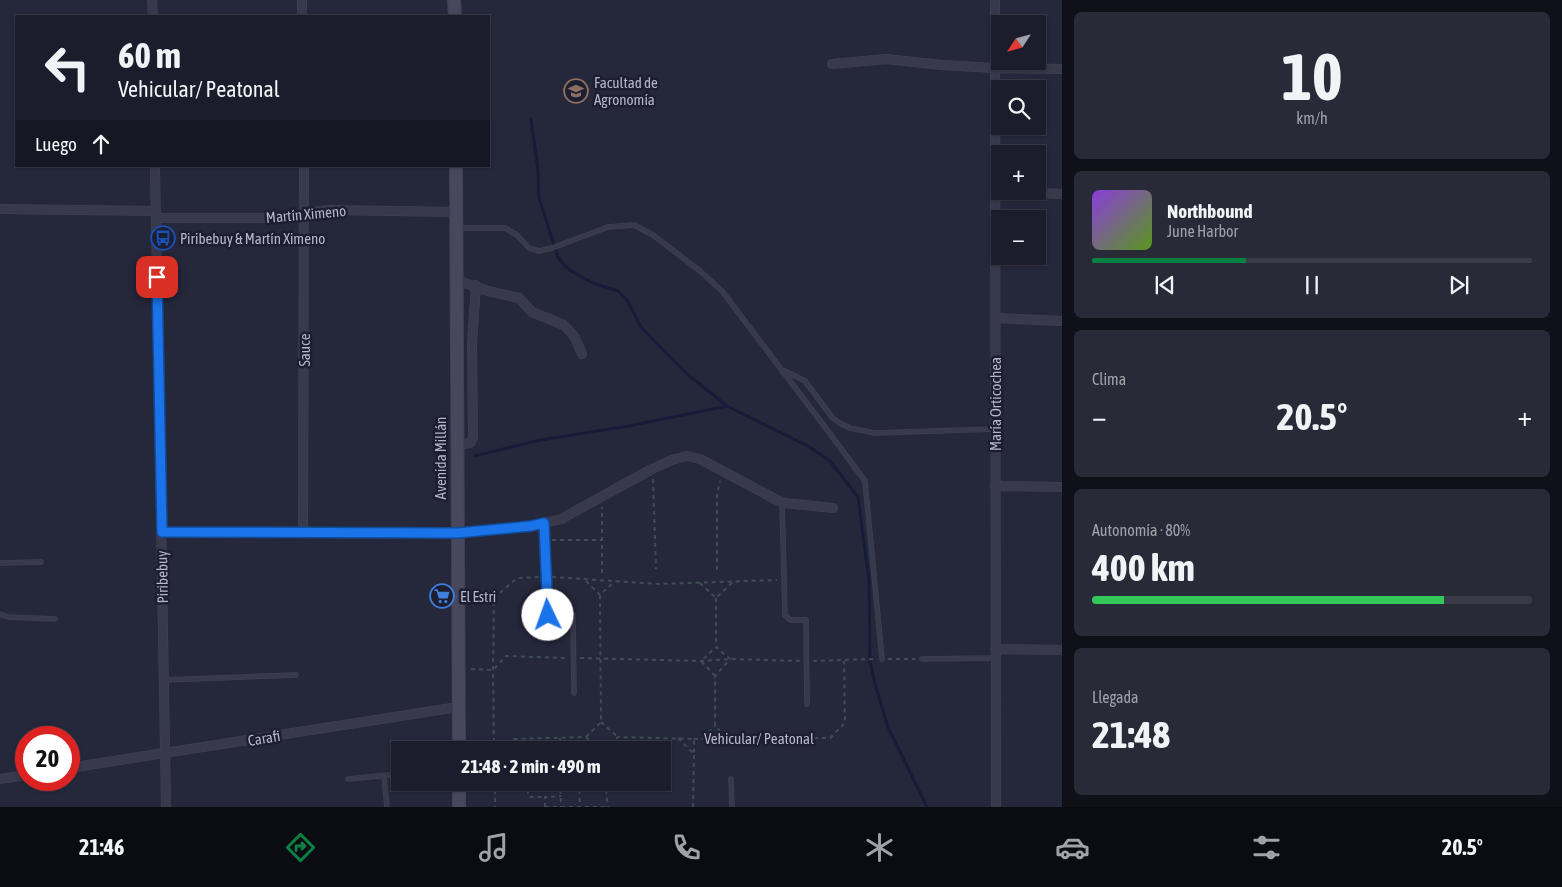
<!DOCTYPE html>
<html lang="es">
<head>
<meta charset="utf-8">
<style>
  :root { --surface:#1c1d2c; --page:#292a38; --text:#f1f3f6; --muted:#a0a2a9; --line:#3a3b48; --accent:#0b8043 }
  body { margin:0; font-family:"Asap Condensed",sans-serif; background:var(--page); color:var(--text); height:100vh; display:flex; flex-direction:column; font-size:19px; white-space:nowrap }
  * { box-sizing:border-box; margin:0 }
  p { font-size:16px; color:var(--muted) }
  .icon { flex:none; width:28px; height:28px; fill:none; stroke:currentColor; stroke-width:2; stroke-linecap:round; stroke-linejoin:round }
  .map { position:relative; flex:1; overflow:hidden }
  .panel { display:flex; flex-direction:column; gap:12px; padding:12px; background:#0f1018; width:500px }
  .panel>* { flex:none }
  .banner { position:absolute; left:15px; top:15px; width:475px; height:152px; border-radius:0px; box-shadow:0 1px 4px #0004,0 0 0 1px var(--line); background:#1c1d2c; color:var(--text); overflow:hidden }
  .needle { width:32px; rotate:234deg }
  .fabs { position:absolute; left:991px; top:15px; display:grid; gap:10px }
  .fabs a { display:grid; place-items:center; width:55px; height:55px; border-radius:0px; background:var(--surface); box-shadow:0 1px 4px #0004,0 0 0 1px var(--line); font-size:25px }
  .speed { position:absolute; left:15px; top:726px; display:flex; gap:10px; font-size:25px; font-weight:700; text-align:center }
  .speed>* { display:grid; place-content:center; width:65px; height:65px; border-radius:50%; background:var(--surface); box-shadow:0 1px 4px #0004,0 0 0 1px var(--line); line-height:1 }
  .speed .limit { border:8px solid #d22; background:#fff; color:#111 }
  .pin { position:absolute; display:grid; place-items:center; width:42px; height:42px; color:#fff; margin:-21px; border-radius:10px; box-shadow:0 2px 8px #0006 }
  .me { position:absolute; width:55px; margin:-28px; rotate:357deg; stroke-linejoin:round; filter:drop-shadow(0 0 4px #0008) }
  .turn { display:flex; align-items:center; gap:18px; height:105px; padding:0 20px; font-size:22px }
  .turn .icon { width:65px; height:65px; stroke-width:2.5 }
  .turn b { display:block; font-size:35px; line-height:42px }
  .then { display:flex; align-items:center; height:48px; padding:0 20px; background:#0003; gap:10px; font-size:19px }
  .big { font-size:38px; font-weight:700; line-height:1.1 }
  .panel .card { flex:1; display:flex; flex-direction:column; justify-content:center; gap:8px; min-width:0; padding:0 18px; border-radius:8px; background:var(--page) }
  .panel .dial { align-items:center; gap:0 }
  .dial b { font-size:65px; line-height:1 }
  .song { display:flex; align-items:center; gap:15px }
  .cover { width:60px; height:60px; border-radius:8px; background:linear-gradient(135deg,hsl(270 70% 55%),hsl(90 70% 35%)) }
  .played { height:5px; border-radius:2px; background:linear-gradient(90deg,var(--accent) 35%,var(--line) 35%) }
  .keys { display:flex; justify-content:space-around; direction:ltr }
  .heat { display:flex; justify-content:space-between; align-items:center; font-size:28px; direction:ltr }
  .charge { height:8px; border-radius:4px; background:linear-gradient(90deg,#34c759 80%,var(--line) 0) }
  .trip { position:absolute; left:391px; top:741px; width:280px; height:50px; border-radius:0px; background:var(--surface); box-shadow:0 1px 4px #0004,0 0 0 1px var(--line); font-weight:700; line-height:50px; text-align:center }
  .dock { display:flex; height:80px; justify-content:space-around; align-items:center; background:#0b0c12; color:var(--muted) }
  .dock .icon { width:35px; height:35px }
  .dock .current { color:var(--accent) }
  .dock b { font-size:22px; color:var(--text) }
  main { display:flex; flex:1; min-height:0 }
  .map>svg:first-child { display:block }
</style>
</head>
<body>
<main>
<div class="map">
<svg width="1062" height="807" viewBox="0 0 1062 807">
  <rect width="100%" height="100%" fill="#25273b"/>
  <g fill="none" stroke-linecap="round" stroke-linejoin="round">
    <path stroke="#181b38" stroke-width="3" d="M 531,119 L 538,170 L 539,198 L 558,257 L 565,266 L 571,271 L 593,283 L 618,291 L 627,300 L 641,327 L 686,373 L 727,406 L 808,446 L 830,461 L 858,497 L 869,580 L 870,662 L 875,684 L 888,727 L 927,807
      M 475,456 L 540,440 L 629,426 L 727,406"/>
    <g stroke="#414354" stroke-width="5.5">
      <path id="lane" d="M 458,228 L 505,228 L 517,235 L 529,248 L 539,251 L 552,248 L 608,227 L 634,225 L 653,235 L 700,271 L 722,291 L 828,431 L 865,481 L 882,659
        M 785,371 L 805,381 L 832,417 L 838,422 L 850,428 L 875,433 L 995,429
        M 782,502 L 785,615 L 790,620 L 806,620 L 807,704
        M 544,523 L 547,615 L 573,615 L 574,693
        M 0,563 L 41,562
        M 0,614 L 8,617 L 55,619
        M 922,659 L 995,658
        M 164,680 L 296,675
        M 384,776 L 387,807
        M 348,779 L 400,774
        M 731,779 L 732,807"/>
    </g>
    <g stroke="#414354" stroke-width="10">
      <path id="street" d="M 152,0 L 153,16
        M 302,0 L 302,16
        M 995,0 L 996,807
        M 832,64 L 886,59 L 942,65 L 995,68 L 1062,69
        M 155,166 L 166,807
        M 995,191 L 1062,194
        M 0,209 L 156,211
        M 156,218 L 278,218 L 305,215 L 314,212 L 329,210 L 456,212
        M 456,280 L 488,291 L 519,298 L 532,312 L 564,325 L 574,336 L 582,354
        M 995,318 L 1062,321
        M 456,445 L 470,443 L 473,438 L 472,343 L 476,285
        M 995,486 L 1062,487
        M 162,533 L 457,533 L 531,526 L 561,519 L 652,469 L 672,460 L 687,456 L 700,459 L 777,500 L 785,503 L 833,508
        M 303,533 L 304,166
        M 995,649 L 1062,650
        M 69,768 L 458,707
        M 0,779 L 26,775"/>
    </g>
    <g stroke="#414354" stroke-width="14">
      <path id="secondary" d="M 454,0 L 455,16
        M 456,166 L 459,750
        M 459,782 L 459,807"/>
    </g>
    <path stroke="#3f4c54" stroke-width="2" stroke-dasharray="4 4" stroke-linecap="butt" d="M 653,479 L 656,569
      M 552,540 L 602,540
      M 717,570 L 717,494 L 720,481
      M 602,573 L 602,507
      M 552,577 L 658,584 L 777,580
      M 586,581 L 600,595 L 615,581
      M 700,583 L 716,598 L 734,581
      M 716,598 L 716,646
      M 580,658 L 701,661 L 730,659 L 801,661
      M 888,659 L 915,659
      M 813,661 L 875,659
      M 471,669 L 493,670 L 506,656 L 566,658
      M 715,676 L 701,661 L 716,647 L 730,659 L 715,676 L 715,726 L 728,739
      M 601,722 L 618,737
      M 586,737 L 601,722 L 600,595
      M 703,738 L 715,726
      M 694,739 L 830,738 L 845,723 L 844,661
      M 494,750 L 493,670 L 494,598 L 517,578 L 540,577
      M 502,750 L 514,739 L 586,737 L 598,750
      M 560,750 L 560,738
      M 605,750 L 618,737 L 694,739 L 694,754 L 678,738
      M 495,782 L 495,807
      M 527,782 L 528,795 L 529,797 L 545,797
      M 560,782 L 561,807
      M 579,782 L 580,807
      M 605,782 L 608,807
      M 545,807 L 608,807
      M 545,807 L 545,797 L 561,796
      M 693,807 L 694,754"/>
    <use href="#lane" stroke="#383a4c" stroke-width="4.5"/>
    <use href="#street" stroke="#383a4c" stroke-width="9"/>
    <use href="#secondary" stroke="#47475e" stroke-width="12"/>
  </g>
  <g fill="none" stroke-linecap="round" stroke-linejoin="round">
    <g stroke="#114b97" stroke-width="12">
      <path id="route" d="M 157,277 L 162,532 L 457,533 L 531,526 L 544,523 L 548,615"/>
    </g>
    <use href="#route" stroke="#1a73e8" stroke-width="9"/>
  </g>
  <defs>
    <g id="university-ring" transform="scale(1.25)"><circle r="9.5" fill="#1d1f30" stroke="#8d6e63" stroke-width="1.5"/><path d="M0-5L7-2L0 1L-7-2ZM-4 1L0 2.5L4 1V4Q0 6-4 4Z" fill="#8d6e63"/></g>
    <g id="bus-ring" transform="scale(1.25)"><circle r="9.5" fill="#1d1f30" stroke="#1a4fb4" stroke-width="1.5"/><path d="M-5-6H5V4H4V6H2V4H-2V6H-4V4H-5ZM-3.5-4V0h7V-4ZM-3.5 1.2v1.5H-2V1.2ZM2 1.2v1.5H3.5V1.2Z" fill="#1a4fb4"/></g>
    <g id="supermarket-ring" transform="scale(1.25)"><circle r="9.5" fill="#1d1f30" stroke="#3f7fe0" stroke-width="1.5"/><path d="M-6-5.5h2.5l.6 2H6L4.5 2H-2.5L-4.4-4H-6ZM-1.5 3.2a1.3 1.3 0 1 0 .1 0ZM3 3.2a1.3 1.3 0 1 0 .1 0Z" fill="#3f7fe0"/></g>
  </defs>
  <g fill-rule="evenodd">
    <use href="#university-ring" x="576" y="91"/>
    <use href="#bus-ring" x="163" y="238"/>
    <use href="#supermarket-ring" x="442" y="596"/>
  </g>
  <g text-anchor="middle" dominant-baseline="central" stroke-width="5" stroke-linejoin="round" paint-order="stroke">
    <g font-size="15" fill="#b4b5c7" stroke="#1d1f30" text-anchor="start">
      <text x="594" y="82">Facultad de<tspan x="594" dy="17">Agronomía</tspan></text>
      <text x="180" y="238">Piribebuy &amp; Martín Ximeno</text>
      <text x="460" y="596">El Estri</text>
    </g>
    <g font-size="15" fill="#b4b5c7" stroke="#1d1f30">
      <text transform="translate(306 214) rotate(-5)">Martín Ximeno</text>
      <text transform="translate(304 350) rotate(-90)">Sauce</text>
      <text transform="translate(995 404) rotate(-90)">María Orticochea</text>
      <text transform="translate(440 458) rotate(-90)">Avenida Millán</text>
      <text transform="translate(162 577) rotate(-91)">Piribebuy</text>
      <text transform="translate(264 738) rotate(-9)">Carafi</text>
      <text x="759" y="738">Vehicular/ Peatonal</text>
    </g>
  </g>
</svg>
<div class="fabs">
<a><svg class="needle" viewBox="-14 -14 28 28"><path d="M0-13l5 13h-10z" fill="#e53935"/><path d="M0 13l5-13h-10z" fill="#a0a2a9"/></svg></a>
<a><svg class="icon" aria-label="search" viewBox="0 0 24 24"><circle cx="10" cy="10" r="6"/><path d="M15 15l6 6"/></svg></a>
<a>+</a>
<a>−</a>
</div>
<div class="speed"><div class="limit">20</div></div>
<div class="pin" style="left:157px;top:277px;background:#d93025"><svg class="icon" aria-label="arrive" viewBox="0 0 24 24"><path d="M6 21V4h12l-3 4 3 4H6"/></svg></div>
<svg class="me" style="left:548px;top:615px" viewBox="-20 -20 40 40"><circle r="19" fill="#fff"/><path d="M0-13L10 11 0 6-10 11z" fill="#1a73e8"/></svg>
<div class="trip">21:48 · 2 min · 490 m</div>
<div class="banner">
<div class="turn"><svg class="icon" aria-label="left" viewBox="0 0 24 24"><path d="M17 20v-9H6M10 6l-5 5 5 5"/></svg><div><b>60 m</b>Vehicular/ Peatonal</div></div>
<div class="then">Luego<svg class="icon" aria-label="ahead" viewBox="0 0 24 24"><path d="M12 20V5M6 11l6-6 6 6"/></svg></div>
</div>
</div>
<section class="panel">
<div class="card dial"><b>10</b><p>km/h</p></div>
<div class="card">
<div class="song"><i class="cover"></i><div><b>Northbound</b><p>June Harbor</p></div></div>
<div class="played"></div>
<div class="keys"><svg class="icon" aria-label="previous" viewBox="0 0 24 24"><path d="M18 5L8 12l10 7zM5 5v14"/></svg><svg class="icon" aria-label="pause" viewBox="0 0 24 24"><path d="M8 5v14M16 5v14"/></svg><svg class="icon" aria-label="next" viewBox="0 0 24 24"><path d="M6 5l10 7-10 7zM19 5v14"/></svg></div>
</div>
<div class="card"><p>Clima</p>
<div class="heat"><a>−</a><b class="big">20.5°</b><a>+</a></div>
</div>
<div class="card"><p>Autonomía · 80%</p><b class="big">400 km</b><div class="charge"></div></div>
<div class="card"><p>Llegada</p><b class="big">21:48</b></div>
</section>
</main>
<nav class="dock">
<b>21:46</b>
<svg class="icon current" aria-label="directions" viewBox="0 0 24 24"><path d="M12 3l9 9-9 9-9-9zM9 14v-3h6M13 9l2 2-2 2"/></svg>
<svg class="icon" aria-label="music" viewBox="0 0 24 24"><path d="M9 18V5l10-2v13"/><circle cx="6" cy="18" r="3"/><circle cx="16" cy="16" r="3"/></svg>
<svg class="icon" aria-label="phone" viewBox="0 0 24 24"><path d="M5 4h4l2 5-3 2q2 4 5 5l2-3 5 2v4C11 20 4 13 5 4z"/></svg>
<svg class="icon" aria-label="climate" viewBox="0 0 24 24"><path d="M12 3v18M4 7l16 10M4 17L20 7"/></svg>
<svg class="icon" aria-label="car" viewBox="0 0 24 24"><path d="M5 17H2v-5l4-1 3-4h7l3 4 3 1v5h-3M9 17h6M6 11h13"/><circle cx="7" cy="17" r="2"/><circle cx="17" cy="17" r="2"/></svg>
<svg class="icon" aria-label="filters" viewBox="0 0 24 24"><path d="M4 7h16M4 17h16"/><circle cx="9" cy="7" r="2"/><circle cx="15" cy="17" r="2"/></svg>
<b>20.5°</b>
</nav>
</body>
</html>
